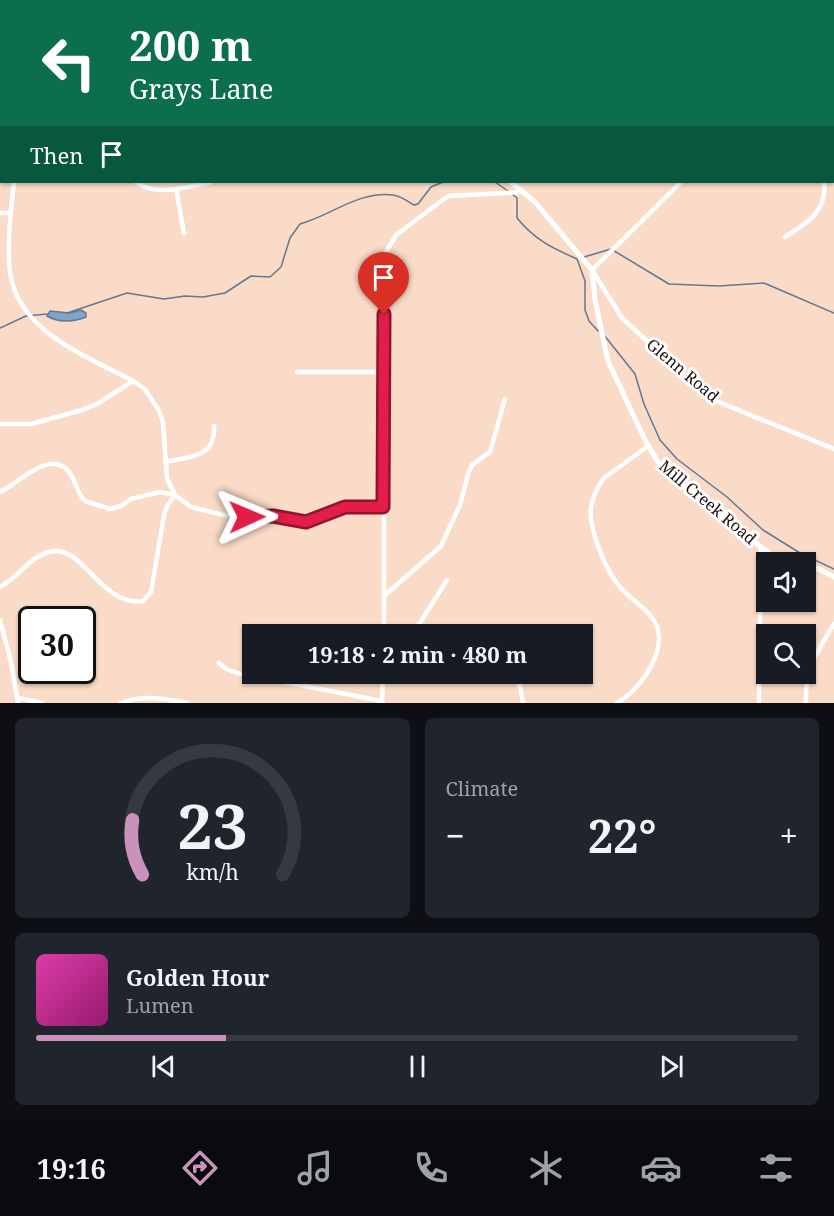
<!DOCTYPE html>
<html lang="en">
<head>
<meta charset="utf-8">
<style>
  :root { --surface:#171b24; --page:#20242c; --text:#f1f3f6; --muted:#9ea1a6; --line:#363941; --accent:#ca92ba }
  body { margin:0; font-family:"Noto Serif",serif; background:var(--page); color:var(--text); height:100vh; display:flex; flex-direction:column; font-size:22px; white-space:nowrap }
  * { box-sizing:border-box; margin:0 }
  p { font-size:20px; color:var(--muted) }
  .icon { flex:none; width:33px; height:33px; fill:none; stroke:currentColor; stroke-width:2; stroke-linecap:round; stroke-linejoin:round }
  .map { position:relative; height:703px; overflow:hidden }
  .panel { display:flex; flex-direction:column; gap:15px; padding:15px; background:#0d0f14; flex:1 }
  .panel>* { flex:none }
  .hud { position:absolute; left:0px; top:0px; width:834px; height:183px; box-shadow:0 2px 4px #0004; background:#0b6e4f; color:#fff; overflow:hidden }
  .tools { position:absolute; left:756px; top:552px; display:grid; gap:12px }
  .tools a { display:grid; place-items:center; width:60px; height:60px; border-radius:0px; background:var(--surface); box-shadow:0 2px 4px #0004; font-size:30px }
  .speed { position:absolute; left:18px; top:606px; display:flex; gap:12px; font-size:30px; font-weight:700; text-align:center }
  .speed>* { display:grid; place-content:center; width:78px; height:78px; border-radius:50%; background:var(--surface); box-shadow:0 2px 4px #0004; line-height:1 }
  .speed .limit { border:3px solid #111; border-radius:9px; background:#fff; color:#111 }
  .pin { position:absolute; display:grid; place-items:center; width:51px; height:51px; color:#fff; margin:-62px -26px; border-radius:50% 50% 50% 0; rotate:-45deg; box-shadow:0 0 6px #0007 }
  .pin .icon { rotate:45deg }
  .me { position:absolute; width:66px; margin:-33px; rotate:89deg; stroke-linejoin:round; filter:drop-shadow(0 0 4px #0008) }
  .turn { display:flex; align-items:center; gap:21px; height:126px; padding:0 30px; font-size:27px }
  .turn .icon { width:78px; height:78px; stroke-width:2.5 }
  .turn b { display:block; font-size:42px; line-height:51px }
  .then { display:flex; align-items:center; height:57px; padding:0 30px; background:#0003; gap:12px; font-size:22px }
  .big { font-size:45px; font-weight:700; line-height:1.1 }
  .panel .widget { flex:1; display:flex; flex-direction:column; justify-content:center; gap:9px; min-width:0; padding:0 21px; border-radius:9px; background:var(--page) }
  .panel .dial { align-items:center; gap:0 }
  .dial svg { height:156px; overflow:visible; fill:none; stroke:var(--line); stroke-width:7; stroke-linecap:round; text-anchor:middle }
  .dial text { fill:var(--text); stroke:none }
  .song { display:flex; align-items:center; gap:18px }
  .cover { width:72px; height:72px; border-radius:9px; background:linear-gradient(135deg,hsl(320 70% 55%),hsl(320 70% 35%)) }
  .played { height:6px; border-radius:3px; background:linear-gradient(90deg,var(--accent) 25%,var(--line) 25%) }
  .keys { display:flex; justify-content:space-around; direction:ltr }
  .heat { display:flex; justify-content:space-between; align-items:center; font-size:33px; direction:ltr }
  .panel .tiles { flex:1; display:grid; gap:15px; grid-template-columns:1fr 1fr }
  .widget:last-child { grid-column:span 2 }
  .trip { position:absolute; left:242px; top:624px; width:351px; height:60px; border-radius:0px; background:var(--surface); box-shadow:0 2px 4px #0004; font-weight:700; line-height:60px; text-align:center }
  .menu { display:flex; height:96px; justify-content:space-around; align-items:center; background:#090b0e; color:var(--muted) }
  .menu .icon { width:42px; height:42px }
  .menu .active { color:var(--accent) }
  .menu b { font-size:27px; color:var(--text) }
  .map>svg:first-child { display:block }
</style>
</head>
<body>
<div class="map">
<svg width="834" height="703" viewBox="0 0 834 703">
  <rect width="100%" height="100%" fill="#f9dbc7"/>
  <path fill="#81a4c9" stroke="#637890" stroke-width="1.5" d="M 81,310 L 86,313 L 86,317 C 74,322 58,323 47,316 L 50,311 L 69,313 Z"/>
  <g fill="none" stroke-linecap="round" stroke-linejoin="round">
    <path stroke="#637890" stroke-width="1.5" d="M 401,0 L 401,2
      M 495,182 L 508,191
      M 512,194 L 517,198 L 517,218 C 535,240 552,248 577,259 L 585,281 L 585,310 L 589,321 L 598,331
      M 584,257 L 611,249 L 669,284 L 719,286 L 764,283 L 834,313
      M 67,313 L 127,293 L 164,299 L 185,296 L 203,297 L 225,293 L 251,276 L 270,277 L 281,267 L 290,238 L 300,224 C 332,215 358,191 393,195 C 401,196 407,201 414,205 L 418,204 L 431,187 L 443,182
      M 0,328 L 26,316 L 47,314
      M 604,335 L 635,374 L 644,404 L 660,440 L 677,459 L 727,497 L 763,530 L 800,553 L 834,569"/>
    <path stroke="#fff" stroke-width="4.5" d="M 0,118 L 2,122
      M 832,134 L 834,134
      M 14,182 C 11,208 5,258 12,282 C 26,335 90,358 133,381
      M 136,182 C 157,198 188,186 212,182
      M 681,182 L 592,270 L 622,318 L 703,392 L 721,403 L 834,449
      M 176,189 L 184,233
      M 0,213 L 11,213
      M 785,237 C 806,224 828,211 824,182
      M 297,372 L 384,372
      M 0,424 L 31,424 L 82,410 L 97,404 L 133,381 L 145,389 L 159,411 L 163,422 L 167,478 L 175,495 L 191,507 L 232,517 L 273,516 L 301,522 L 310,521 L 345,507 L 383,507
      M 165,462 C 189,457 216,458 214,426
      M 0,492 C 19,483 50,448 69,472 C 76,481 77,493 85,501 L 110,509 L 121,506 L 131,499 L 160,492 L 175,495
      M 0,587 C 17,578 30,557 49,552 C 83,542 100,607 143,601 L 151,592 L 164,515 L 167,506 L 175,495
      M 384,596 L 441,546 L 460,505 L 469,471 L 472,465 L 490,452 L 505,399
      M 0,620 L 11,662 L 18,703
      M 384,634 L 384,313 L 385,254 L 396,235 L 448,196 L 523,192
      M 413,634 L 447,580
      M 219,663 L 226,669 L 237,673 L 382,701
      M 512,674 L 520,686 L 523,703
      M 18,698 L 42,703
      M 121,703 C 143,694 165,699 187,703
      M 382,703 L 383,674
      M 617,703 C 641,690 672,645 653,619 C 645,607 630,599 620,587 C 606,572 588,527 591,507 C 593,496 598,486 604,478 L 648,446
      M 759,703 L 761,547
      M 806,703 C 805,667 816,654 834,624"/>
    <path stroke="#fff" stroke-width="5" d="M 335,0 L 337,2
      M 511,182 L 535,202 L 592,270 L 595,300 L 608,361 L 645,440 L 658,462 L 761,547 L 773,556 L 788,562
      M 806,566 L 819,569 L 834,577"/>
  </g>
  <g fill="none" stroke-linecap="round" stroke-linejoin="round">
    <g stroke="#92132f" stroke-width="15">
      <path id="route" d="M 247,517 L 273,516 L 306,522 L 345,507 L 383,507 L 384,314"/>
    </g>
    <use href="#route" stroke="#e11d48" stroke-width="10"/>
  </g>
  <g text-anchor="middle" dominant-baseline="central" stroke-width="6" stroke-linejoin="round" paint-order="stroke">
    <g font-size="16" fill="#1d130c" stroke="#fff">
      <text transform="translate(683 370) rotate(40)">Glenn Road</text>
      <text transform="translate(708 502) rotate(40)">Mill Creek Road</text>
    </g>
  </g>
</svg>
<div class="tools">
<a><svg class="icon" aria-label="sound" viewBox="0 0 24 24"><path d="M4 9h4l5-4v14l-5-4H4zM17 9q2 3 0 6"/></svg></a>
<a><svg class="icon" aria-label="search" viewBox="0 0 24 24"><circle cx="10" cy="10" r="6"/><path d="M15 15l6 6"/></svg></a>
</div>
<div class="speed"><div class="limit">30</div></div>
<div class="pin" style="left:384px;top:314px;background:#d93025"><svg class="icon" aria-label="arrive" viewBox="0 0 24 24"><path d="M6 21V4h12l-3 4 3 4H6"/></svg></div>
<svg class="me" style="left:247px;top:517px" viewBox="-20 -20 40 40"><path d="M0-17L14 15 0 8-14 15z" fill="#e11d48" stroke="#fff" stroke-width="4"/></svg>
<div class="trip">19:18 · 2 min · 480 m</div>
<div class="hud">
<div class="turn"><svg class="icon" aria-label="left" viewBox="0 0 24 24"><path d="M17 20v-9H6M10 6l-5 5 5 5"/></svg><div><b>200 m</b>Grays Lane</div></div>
<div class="then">Then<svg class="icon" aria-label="arrive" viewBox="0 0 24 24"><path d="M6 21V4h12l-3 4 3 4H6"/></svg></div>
</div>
</div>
<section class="panel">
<div class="tiles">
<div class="widget dial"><svg viewBox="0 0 100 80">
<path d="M14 69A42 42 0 1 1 86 69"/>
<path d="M14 69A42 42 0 0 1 9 41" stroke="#ca92ba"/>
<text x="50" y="56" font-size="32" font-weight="700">23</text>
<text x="50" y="72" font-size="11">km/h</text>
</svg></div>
<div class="widget"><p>Climate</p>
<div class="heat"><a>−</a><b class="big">22°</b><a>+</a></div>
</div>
<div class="widget">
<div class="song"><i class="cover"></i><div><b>Golden Hour</b><p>Lumen</p></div></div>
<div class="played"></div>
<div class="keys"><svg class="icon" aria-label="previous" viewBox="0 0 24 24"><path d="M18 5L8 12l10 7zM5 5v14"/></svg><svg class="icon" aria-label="pause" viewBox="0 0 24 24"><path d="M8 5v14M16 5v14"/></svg><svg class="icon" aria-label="next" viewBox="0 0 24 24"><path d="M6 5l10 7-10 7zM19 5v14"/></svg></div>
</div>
</div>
</section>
<nav class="menu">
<b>19:16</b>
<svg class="icon active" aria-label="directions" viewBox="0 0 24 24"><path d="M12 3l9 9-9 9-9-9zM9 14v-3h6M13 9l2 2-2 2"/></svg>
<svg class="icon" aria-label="music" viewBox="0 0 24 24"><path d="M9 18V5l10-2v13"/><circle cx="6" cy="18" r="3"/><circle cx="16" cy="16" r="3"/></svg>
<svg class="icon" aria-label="phone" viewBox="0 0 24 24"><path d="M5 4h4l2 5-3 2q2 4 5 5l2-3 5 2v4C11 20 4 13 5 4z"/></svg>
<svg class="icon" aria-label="climate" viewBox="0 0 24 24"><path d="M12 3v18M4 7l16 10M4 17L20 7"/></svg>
<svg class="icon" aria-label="car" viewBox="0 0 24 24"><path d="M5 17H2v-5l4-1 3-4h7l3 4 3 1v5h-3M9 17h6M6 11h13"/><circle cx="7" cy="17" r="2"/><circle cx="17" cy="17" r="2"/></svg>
<svg class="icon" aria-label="filters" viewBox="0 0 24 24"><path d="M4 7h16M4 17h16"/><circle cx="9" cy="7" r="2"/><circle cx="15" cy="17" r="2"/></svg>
</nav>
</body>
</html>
